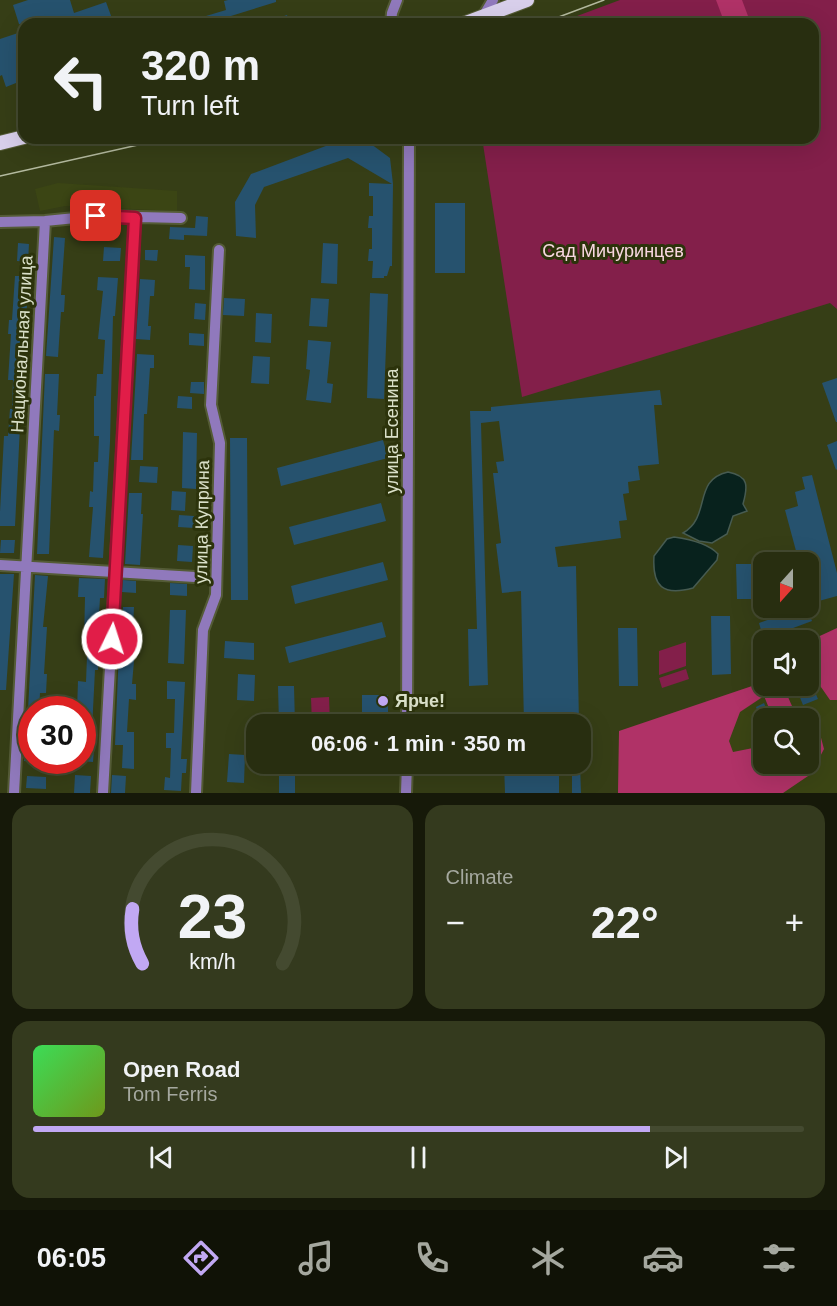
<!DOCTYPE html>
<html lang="en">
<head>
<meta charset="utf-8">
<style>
  :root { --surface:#282e10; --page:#343a1e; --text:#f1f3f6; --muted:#a5a89f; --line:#444a30; --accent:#c1a8f3 }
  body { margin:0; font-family:Helvetica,sans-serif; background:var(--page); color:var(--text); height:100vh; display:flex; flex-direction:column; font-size:22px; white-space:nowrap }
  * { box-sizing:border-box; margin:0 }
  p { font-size:20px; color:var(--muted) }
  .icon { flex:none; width:33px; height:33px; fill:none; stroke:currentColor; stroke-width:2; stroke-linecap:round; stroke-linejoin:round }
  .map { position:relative; height:793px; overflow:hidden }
  .side { display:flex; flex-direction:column; gap:12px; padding:12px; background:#161909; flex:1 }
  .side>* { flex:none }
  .banner { position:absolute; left:18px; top:18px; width:801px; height:126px; border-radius:18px; box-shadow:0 6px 24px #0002,0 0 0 2px var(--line); background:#282e10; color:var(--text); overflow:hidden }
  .needle { width:39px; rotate:201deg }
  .tools { position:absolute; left:753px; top:552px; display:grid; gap:12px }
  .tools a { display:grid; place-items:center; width:66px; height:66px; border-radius:12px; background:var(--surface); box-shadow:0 6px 24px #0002,0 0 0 2px var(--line); font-size:30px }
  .speed { position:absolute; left:18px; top:696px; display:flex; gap:12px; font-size:30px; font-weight:700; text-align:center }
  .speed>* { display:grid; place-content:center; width:78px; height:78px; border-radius:50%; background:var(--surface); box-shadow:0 6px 24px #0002,0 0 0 2px var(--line); line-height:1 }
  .speed .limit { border:9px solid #d22; background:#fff; color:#111 }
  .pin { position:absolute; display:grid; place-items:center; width:51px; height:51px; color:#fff; margin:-26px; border-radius:12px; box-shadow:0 3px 9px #0006 }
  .me { position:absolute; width:66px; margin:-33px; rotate:4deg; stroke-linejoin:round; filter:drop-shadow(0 0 4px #0008) }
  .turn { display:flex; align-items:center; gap:21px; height:126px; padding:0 24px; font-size:27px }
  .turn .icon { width:78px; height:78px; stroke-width:2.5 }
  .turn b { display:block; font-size:42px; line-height:51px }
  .big { font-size:45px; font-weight:700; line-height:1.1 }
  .side .widget { flex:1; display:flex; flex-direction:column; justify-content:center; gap:9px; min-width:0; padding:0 21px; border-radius:18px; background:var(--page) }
  .side .dial { align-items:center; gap:0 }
  .dial svg { height:156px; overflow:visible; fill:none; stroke:var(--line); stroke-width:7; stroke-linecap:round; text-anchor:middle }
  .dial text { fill:var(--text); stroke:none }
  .song { display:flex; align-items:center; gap:18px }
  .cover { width:72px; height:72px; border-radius:9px; background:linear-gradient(135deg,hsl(130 70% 55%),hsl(80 70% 35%)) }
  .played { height:6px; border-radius:3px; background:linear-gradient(90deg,var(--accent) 80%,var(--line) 80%) }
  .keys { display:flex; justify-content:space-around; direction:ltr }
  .heat { display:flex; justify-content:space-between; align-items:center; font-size:33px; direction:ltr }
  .side .tiles { flex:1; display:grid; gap:12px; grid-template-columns:1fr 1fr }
  .widget:last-child { grid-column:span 2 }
  .trip { position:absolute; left:246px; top:714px; width:345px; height:60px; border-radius:18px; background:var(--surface); box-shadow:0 6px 24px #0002,0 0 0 2px var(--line); font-weight:700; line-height:60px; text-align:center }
  .dock { display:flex; height:96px; justify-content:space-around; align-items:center; background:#101206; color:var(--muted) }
  .dock .icon { width:42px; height:42px }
  .dock .current { color:var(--accent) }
  .dock b { font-size:27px; color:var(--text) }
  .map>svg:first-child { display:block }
</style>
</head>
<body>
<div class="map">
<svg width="837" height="793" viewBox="0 0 837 793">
  <rect width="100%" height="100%" fill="#363e16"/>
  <path fill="#3b4514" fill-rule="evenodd" d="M 58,183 L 177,191 L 177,211 L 65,206 L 40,211 L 35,189 Z
    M 837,635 L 837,793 L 618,793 L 619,731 L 764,686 L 808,686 L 809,650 ZM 764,718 L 808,718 L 808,764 L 764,764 Z"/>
  <path fill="#831f4a" d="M 620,0 L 837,0 L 837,309 L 830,303 L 522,397 L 483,144 L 510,138 L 813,138 L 813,24 L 561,24 L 561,22 Z
    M 686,642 L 686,666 L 659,675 L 659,651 Z
    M 686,669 L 689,679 L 662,688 L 659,678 Z
    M 329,697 L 330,724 L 312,724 L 311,698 Z"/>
  <path fill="#b03267" d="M 716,0 L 742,0 L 751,24 L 725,24 Z
    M 837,628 L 837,700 L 830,700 L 814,677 L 808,677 L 809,641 Z
    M 763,656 L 764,686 L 793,686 L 788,697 L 796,715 L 791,718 L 773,718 L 764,696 L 740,712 L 729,741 L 733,752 L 763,746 L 764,764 L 808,764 L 809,726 L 815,715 L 824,749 L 811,774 L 783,793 L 618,793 L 619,731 L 758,684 L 752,661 Z"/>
  <path fill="#08221d" stroke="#475b51" stroke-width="1.5" d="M 728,472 C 749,476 748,486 743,504 L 747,511 L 733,516 L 727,534 L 712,543 L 699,541 L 683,533 C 712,516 692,480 728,472 Z
    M 674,537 C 688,539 709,544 718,554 L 717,560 L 693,588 C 663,596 652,587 654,556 L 667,539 Z"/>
  <path fill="#26526e" d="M 28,0 L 70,0 L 74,13 L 106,2 L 114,24 L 19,24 L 13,5 Z
    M 228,0 L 276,0 L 276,2 L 218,20 L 219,24 L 186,24 L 186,22 L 226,10 L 224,1 Z
    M 287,15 L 290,24 L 264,24 L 264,23 Z
    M 24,31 L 24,67 L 17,70 L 21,81 L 6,87 L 2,75 L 0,76 L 0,39 Z
    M 347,138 L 371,144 L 390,158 L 393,184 L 392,266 L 390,266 L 387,276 L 384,276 L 384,278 L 372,278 L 373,261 L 368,261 L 369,249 L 372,249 L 372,228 L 368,228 L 369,216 L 373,216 L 373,196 L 369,196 L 369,183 L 392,184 L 348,158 L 264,187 L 255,205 L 256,238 L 236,236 L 235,202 L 251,174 Z
    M 435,203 L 465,203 L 465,273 L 435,273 Z
    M 196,216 L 208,217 L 207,236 L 184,235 L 184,240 L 169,239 L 170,227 L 195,228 Z
    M 54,237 L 65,238 L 61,295 L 65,295 L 64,312 L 61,312 L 58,357 L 46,356 Z
    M 18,243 L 29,244 L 28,262 L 17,261 Z
    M 323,243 L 338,244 L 337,284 L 321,283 Z
    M 104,247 L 121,248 L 120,261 L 103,261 Z
    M 145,250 L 158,250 L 157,261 L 145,260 Z
    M 185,255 L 205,256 L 205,290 L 189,289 L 190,267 L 185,267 Z
    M 15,276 L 30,276 L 24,335 L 23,407 L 21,407 L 15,526 L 0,526 L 0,512 L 4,436 L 8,436 L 10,409 L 12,409 L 13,380 L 8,380 L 11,334 L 8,334 L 9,320 L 12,320 Z
    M 98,277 L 118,278 L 115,316 L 113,316 L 110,442 L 103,558 L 89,557 L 93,507 L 89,507 L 90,491 L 93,492 L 94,462 L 98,462 L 99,436 L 94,436 L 94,396 L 96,396 L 97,374 L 103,374 L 105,340 L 98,339 L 103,291 L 97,290 Z
    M 140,279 L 155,280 L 154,296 L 150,296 L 148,326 L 151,326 L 150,340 L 136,339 Z
    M 370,293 L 388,294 L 384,399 L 367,398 Z
    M 224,298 L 245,299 L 244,316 L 223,315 Z
    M 311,298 L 329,299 L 327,327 L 309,326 Z
    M 195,303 L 206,304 L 205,320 L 194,319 Z
    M 256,313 L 272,314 L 271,343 L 255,342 Z
    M 189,333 L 204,334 L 204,346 L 189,345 Z
    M 308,340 L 331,342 L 327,383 L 333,384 L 331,403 L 306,400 L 310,370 L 306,369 Z
    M 137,354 L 154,355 L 154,368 L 150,368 L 147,414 L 144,414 L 143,460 L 131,460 Z
    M 253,356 L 270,357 L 269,384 L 251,383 Z
    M 45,374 L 59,374 L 57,415 L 60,415 L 59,431 L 54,430 L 49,554 L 37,554 Z
    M 837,378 L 837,422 L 836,422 L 822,383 Z
    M 191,382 L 204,382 L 204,394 L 190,393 Z
    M 660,390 L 662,405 L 654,405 L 659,464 L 638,466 L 640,480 L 628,482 L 629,493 L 623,494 L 627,520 L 619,521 L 621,538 L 555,547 L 558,567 L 576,566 L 579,724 L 524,724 L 521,591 L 502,593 L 496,544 L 501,543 L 493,473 L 498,473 L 496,462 L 504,461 L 499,421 L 481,423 L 488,685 L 469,686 L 468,629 L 477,629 L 470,411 L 491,411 L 491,407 Z
    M 178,396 L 192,397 L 192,409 L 177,408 Z
    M 183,432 L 197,433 L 196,489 L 182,488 Z
    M 230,438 L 247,438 L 248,600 L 231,600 Z
    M 383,440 L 388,458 L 281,486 L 277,468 Z
    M 837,441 L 837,469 L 836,470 L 827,445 Z
    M 140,466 L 158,467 L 157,483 L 139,482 Z
    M 812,475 L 837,573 L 837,596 L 808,604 L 808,562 L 799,562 L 785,510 L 798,506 L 795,492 L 805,489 L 802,477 Z
    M 172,491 L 186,492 L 185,511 L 171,510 Z
    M 129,493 L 142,493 L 141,514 L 143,514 L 140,565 L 125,564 Z
    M 381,503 L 386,521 L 294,545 L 289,527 Z
    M 179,515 L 194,516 L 194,528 L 178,527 Z
    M 1,540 L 15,540 L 14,553 L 0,553 Z
    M 178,545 L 193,546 L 192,562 L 177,561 Z
    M 383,562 L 388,580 L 295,604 L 291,586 Z
    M 736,564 L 756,564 L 756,599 L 737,599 Z
    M 0,574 L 14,574 L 6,690 L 0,690 Z
    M 35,575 L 48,576 L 43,627 L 47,627 L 44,674 L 47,674 L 46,693 L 40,693 L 39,710 L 28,710 Z
    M 79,578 L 105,579 L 104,598 L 100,598 L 98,632 L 100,632 L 100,643 L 84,642 L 85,597 L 78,597 Z
    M 123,580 L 136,581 L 136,593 L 122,592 Z
    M 170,583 L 187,584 L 187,596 L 170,595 Z
    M 123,607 L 134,607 L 133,627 L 137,627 L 132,684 L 136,684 L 136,700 L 129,699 L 127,732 L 134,732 L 134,769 L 122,768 L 123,745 L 115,745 L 120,626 L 122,626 Z
    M 800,608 L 807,608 L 812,621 L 758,641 L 755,632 L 761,630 L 759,623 Z
    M 170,610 L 186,610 L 184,664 L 168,663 Z
    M 711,616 L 730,616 L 731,674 L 712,675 Z
    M 382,622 L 386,637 L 289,663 L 285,647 Z
    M 618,628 L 637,628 L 638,686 L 619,686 Z
    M 225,641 L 254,643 L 254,660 L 224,658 Z
    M 87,656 L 99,656 L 98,670 L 95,670 L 91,749 L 94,749 L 93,762 L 82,761 L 82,710 L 77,710 L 78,681 L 86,682 Z
    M 238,674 L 255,675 L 254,701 L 237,700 Z
    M 167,681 L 185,682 L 181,759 L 187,759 L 186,773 L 182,773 L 181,791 L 164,790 L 165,777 L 170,778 L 171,748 L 166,748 L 166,733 L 174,733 L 175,699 L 167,699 Z
    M 812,685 L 818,699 L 803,705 L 797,690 Z
    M 278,686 L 294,686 L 295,724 L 279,724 Z
    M 362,695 L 388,695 L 388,724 L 362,724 Z
    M 764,703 L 770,718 L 760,718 L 756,707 Z
    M 25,726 L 32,727 L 32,762 L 24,761 Z
    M 229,754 L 245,755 L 244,783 L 227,782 Z
    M 279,764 L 295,764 L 295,793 L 279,793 Z
    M 362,764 L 380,764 L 380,776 L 361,775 Z
    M 504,764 L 559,764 L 559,793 L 505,793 Z
    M 572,764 L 580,764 L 581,793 L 572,793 Z
    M 75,775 L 91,776 L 90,793 L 74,793 Z
    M 112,775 L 126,776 L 125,793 L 111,793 Z
    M 27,776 L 46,777 L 46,789 L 26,788 Z"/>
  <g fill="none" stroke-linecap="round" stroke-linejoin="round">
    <g stroke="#545b36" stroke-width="14">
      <path id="minor" d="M 484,15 L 493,0
        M 391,24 L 392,13 L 397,0
        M 0,222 L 45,221 L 96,216 L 181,218
        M 0,565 L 195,577
        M 407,724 L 409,138
        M 14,793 L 45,221
        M 103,793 L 135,218
        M 196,793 L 203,630 L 216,595 L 220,443 L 211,405 L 219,250
        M 406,793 L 407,764"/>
    </g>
    <g stroke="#545b36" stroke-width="16">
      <path id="major" d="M 463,24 L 527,0
        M 0,143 L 24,137"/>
    </g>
    <use href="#minor" stroke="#9079bc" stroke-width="10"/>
    <use href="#major" stroke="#d8cfeb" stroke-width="14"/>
    <path stroke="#b4ba9f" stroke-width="1.5" d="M 540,24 L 604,0
      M 0,176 L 169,138"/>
  </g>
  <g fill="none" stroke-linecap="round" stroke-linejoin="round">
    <g stroke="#92132f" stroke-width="15">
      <path id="route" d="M 96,216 L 135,218 L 112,639"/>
    </g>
    <use href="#route" stroke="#e11d48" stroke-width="10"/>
  </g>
  <circle fill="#c1a8f3" stroke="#2c330b" stroke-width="2" cx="383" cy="701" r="6"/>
  <g text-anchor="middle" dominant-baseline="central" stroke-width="6" stroke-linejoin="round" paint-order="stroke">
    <g font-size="18" fill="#f9d7e1" stroke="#2c330b">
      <text x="613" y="251">Сад Мичуринцев</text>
    </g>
    <g font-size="18" fill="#dae0c9" stroke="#2c330b">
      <text transform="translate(22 344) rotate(-87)">Национальная улица</text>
      <text transform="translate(392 431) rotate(-90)">улица Есенина</text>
      <text transform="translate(202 522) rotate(-89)">улица Куприна</text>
    </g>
    <g font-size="18" font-weight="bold" fill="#dae0c9" stroke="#2c330b" text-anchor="start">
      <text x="395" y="701">Ярче!</text>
    </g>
  </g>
</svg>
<div class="tools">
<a><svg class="needle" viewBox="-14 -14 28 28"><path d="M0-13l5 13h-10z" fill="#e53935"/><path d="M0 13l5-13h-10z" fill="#a5a89f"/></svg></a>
<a><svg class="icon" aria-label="sound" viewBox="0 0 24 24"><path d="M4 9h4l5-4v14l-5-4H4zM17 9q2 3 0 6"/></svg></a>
<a><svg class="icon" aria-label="search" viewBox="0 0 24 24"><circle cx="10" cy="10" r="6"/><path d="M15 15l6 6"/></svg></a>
</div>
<div class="speed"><div class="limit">30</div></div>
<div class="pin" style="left:96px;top:216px;background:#d93025"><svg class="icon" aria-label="arrive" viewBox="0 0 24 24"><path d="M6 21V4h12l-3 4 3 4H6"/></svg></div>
<svg class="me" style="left:112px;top:639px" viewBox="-20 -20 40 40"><circle r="17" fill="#e11d48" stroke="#fff" stroke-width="3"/><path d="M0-11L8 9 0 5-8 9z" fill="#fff"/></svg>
<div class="trip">06:06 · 1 min · 350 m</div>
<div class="banner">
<div class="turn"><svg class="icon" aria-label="left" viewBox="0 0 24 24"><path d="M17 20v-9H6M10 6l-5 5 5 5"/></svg><div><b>320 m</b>Turn left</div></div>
</div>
</div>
<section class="side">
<div class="tiles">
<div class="widget dial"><svg viewBox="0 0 100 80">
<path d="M14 69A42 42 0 1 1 86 69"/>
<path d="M14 69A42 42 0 0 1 9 41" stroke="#c1a8f3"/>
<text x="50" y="56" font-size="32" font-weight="700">23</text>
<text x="50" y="72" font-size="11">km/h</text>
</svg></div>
<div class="widget"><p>Climate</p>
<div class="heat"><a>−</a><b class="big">22°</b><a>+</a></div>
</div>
<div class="widget">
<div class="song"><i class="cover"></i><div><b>Open Road</b><p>Tom Ferris</p></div></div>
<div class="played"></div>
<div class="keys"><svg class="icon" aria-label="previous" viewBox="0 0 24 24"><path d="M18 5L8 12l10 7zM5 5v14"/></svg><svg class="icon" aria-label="pause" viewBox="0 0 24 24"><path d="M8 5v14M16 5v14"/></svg><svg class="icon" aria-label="next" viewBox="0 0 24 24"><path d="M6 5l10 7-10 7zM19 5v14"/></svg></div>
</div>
</div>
</section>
<nav class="dock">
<b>06:05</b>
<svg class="icon current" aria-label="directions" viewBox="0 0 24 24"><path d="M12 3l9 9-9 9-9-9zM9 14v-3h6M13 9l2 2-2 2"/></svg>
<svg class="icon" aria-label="music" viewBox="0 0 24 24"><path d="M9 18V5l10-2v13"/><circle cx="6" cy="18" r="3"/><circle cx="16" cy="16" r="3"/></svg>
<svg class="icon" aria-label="phone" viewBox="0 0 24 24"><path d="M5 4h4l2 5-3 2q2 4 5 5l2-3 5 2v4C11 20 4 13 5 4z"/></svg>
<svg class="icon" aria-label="climate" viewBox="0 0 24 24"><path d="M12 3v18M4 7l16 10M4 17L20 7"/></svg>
<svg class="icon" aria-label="car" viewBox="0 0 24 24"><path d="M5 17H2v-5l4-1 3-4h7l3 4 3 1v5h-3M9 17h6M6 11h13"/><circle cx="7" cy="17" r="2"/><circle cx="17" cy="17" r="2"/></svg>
<svg class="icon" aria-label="filters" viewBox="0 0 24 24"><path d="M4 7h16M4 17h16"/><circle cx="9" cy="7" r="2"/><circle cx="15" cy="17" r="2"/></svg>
</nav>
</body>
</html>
